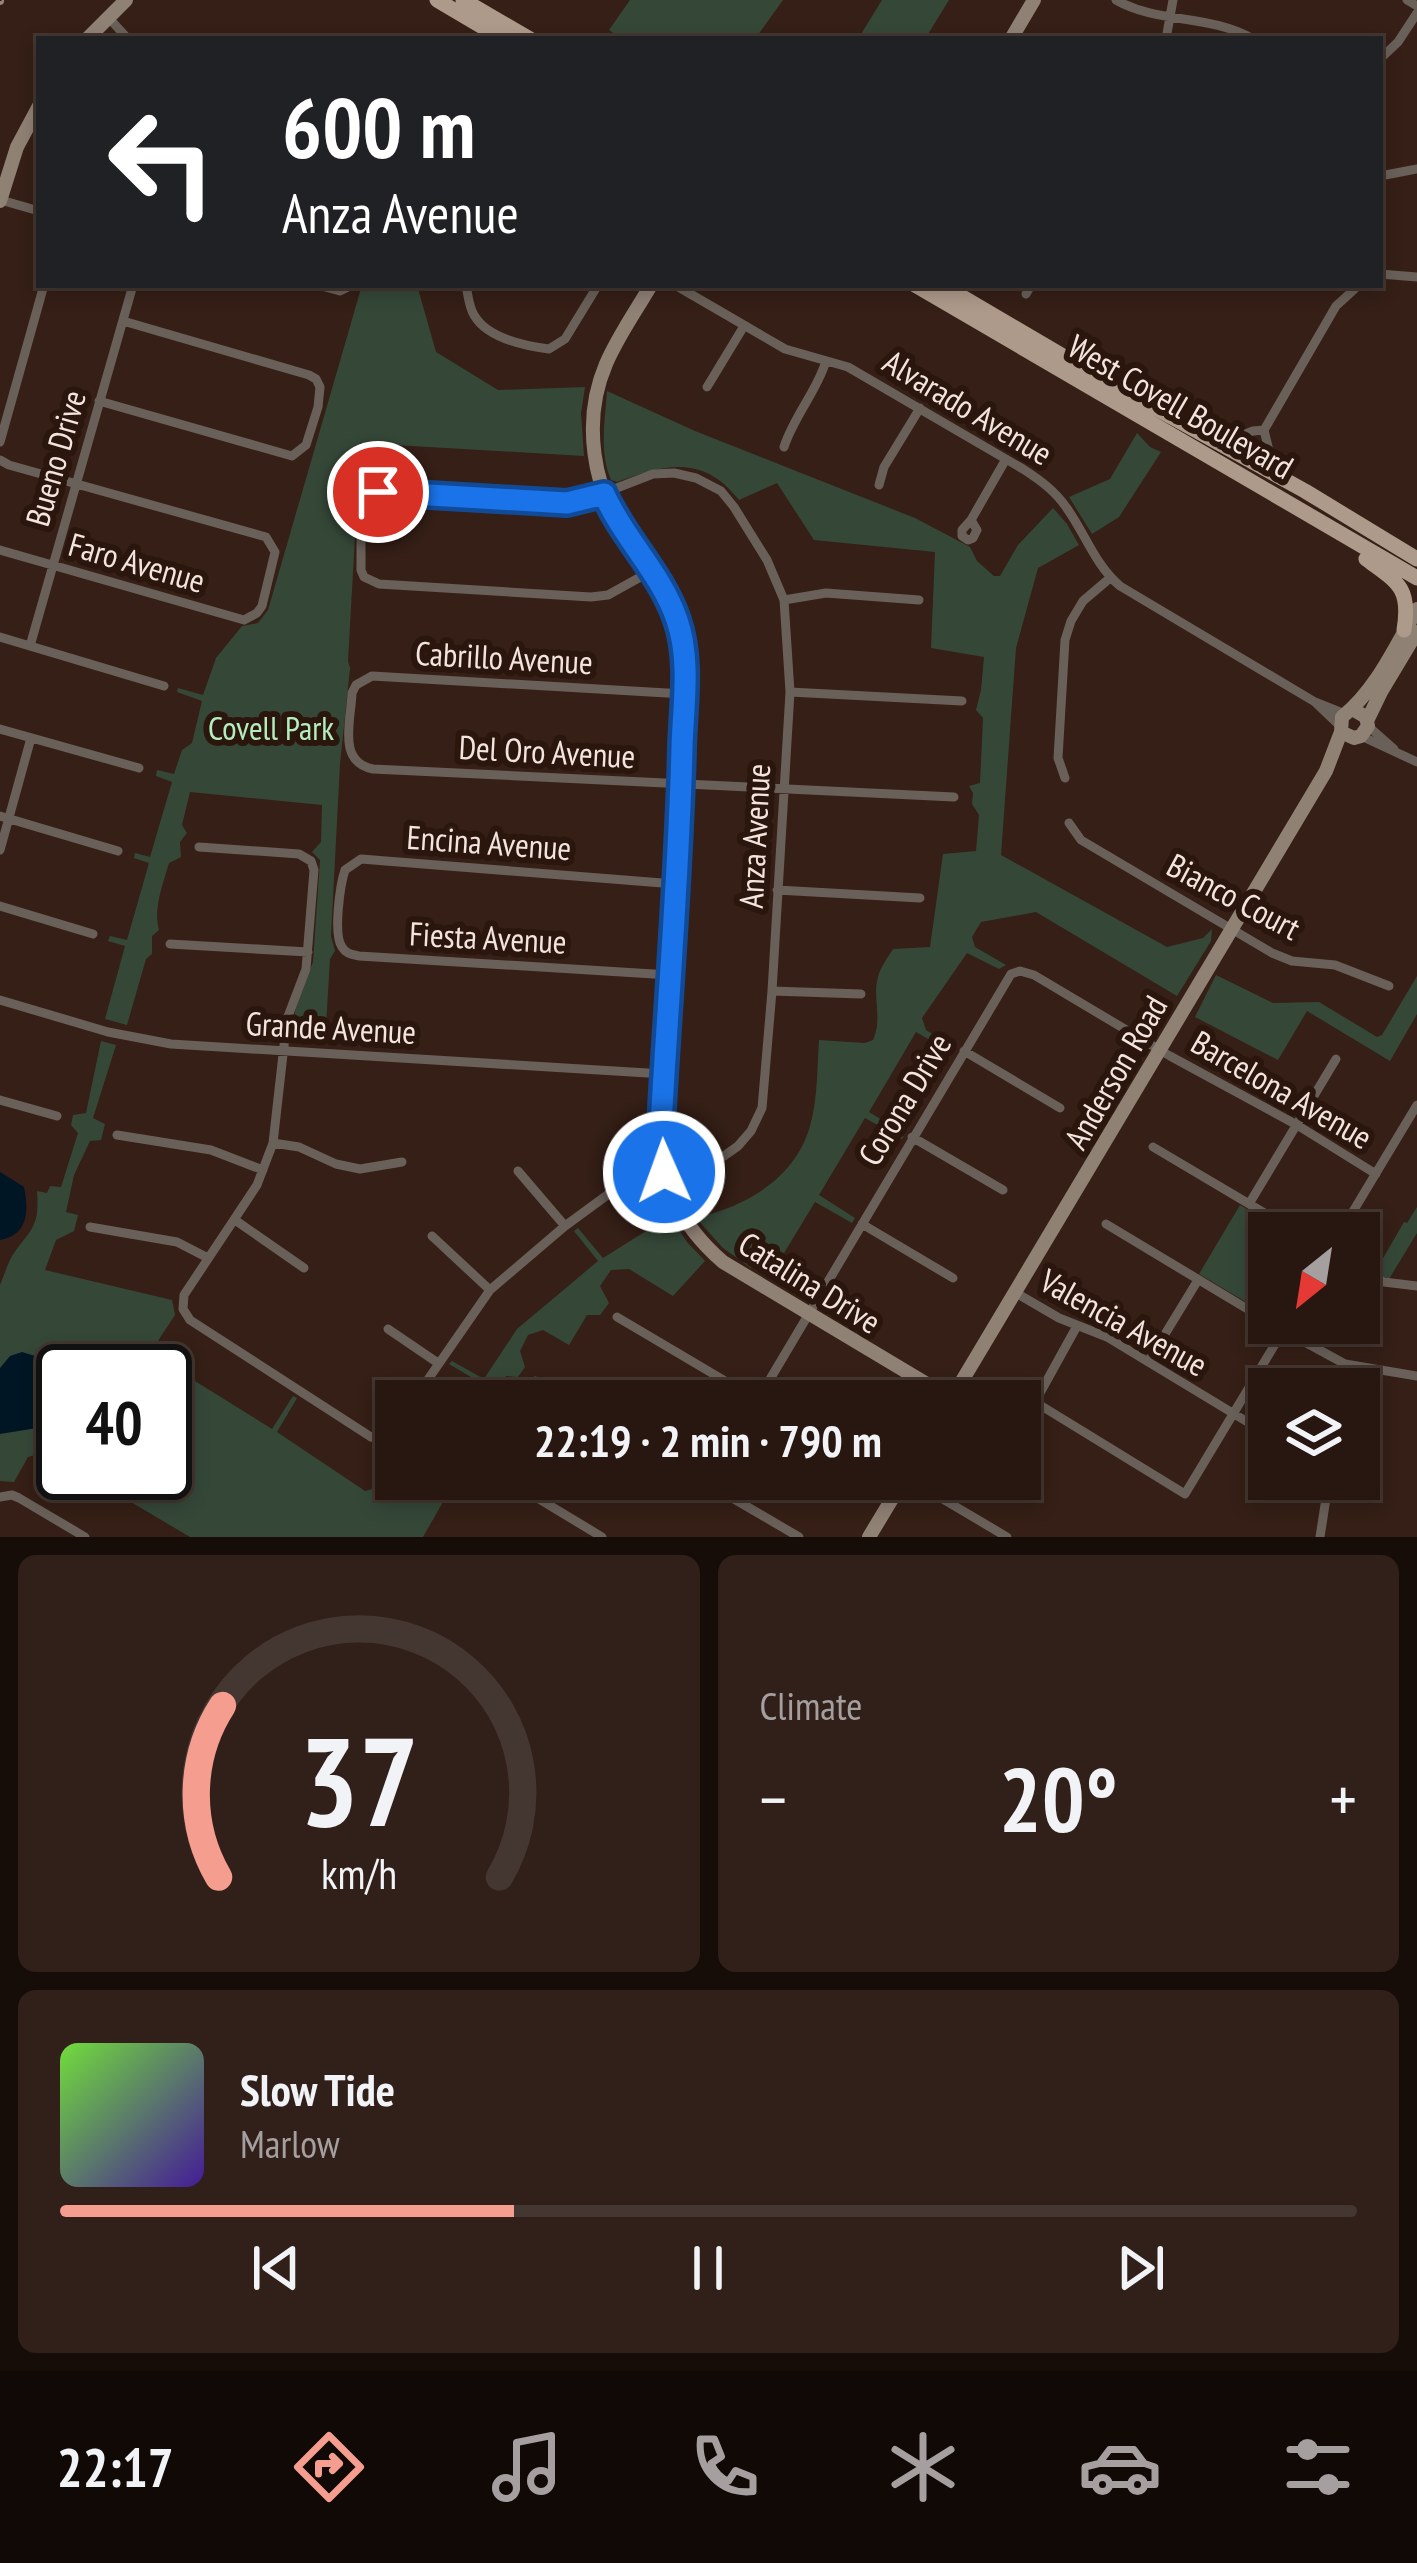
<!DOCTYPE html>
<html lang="en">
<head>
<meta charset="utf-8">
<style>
  :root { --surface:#281710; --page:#302019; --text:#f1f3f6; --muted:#a59f9f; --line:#443630; --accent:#f59d8f }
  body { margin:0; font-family:"PT Sans Narrow",sans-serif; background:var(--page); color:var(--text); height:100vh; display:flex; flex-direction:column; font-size:45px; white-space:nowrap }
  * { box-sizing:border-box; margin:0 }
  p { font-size:39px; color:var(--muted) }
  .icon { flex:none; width:66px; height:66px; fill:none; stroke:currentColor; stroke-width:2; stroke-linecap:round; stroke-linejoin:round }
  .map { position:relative; height:1537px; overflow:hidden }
  .details { display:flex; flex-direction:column; gap:18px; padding:18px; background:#160d09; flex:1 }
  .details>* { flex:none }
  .hud { position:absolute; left:36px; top:36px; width:1347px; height:252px; border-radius:0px; box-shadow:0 6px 18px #0003,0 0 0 3px var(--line); background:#202124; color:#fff; overflow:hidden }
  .needle { width:78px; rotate:210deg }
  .controls { position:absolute; left:1248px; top:1212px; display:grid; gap:24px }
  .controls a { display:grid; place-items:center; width:132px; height:132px; border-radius:0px; background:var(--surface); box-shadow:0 6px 18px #0003,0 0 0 3px var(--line); font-size:60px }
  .speed { position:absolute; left:36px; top:1344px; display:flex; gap:24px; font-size:60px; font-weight:700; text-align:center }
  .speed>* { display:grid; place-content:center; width:156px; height:156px; border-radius:50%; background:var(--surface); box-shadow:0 6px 18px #0003,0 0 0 3px var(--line); line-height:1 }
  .speed .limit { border:6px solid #111; border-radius:18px; background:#fff; color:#111 }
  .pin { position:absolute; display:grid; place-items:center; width:102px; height:102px; color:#fff; margin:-51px; border:6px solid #fff; border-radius:50%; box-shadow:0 3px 12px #0007 }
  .me { position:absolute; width:132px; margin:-66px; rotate:358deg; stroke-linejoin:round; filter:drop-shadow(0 0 9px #0008) }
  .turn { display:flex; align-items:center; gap:42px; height:252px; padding:0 48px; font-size:54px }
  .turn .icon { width:156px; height:156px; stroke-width:2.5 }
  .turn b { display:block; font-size:84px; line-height:102px }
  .big { font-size:90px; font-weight:600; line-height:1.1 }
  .details .tile { flex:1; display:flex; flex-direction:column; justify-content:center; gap:18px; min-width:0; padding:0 42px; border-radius:18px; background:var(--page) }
  .details .dial { align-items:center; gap:0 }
  .dial svg { height:312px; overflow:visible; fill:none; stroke:var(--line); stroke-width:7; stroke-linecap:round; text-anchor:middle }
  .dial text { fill:var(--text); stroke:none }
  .song { display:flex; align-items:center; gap:36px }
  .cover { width:144px; height:144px; border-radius:18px; background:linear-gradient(135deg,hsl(100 70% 55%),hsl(260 70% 35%)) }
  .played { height:12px; border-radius:6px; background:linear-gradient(90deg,var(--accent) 35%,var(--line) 35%) }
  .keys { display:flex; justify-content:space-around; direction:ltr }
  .heat { display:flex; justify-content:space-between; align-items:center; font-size:66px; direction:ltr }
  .details .tiles { flex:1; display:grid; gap:18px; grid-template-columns:1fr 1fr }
  .tile:last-child { grid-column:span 2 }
  .trip { position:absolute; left:375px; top:1380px; width:666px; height:120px; border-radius:0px; background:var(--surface); box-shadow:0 6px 18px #0003,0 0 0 3px var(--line); font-weight:600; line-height:120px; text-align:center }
  .menu { display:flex; height:192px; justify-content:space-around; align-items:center; background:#100906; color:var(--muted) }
  .menu .icon { width:84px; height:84px }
  .menu .on { color:var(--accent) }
  .menu b { font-size:54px; color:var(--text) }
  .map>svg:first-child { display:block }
</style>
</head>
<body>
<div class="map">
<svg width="1417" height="1537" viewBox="0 0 1417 1537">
  <rect width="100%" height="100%" fill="#351f16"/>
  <path fill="#354838" d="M 630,0 L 783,0 L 755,39 L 622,39 L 609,30 Z
    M 882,0 L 949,0 L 925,39 L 858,39 Z
    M 362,285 L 417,285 L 436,352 L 498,390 L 585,387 L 581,413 L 584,456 L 360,443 L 358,479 L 365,490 L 357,501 L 348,661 L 350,668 L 340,764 L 331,936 L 335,951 L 330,959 L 325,1042 L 301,1040 L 291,1030 L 296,1008 L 313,962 L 320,860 L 312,852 L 321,842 L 322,805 L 190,792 L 182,825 L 187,833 L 180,842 L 181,857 L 169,863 C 163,884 153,908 159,930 L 152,936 L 152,954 L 146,959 L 127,1025 L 105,1019 L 125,946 L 108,941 L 110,936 L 127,940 L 149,863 L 134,858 L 135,853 L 150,857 L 172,782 L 156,776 L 157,770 L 174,774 L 182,750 L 192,743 L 202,701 L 177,692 L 178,688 L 203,695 L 216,658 L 242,626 L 258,623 L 268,610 Z
    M 607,391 L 695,431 L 915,518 L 970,547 L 977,561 L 994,576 L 1000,576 L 1018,545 L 1053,508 L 1067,524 L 1079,545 L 1038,568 L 1016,648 L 1001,855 L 1167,947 L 1203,938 L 1212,929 L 1211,941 L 1177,996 L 1036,912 L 981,922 L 972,937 L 975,947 L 1006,965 L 999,969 L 967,953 L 922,1018 L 926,1030 L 954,1048 L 951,1052 L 916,1032 L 869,1112 L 905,1134 L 902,1139 L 865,1118 L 819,1195 L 855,1218 L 852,1223 L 815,1202 L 784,1253 L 766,1244 L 751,1268 L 723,1248 L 696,1218 C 746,1206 795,1179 810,1126 C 818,1098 817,1068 819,1040 L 865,1043 L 873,1040 C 883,1018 872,997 878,977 C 880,968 888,957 893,949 L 930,947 L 943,854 L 976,851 L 979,815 L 972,804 L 973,793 L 969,786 L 980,783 L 983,718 L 976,710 L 981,690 L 984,657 L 931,648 L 935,552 L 814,540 L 777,483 L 739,500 C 703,454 665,464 617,482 L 611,480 C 599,453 605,420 607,391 Z
    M 1137,433 L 1150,447 L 1161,452 L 1119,517 L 1092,534 L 1069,497 L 1110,479 Z
    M 1216,975 L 1273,1003 L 1319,1002 L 1377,1037 L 1382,1035 L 1417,976 L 1417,1014 L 1390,1061 L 1307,1011 L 1278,1060 L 1195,1017 Z
    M 101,1041 L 116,1045 L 93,1118 L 105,1124 L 101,1140 L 90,1141 L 74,1175 L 66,1212 L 78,1215 L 74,1231 L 56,1240 L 45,1270 L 172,1300 L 175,1315 L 150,1353 L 272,1429 L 293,1396 L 297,1398 L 277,1432 L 365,1491 L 410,1479 L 456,1479 L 423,1537 L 190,1537 L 82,1473 L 165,1473 L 165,1371 L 63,1371 L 63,1462 L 45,1452 L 28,1457 L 14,1482 L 0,1481 L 0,1285 C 4,1276 7,1265 12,1256 C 30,1229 40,1229 37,1191 L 47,1193 L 50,1186 L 61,1187 L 78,1133 L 71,1125 L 73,1115 L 86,1113 Z
    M 1240,1205 L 1288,1233 L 1269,1233 L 1269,1287 L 1256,1308 L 1199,1274 Z
    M 1417,1207 L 1417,1233 L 1389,1279 L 1375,1272 L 1404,1222 L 1407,1223 Z
    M 670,1216 L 687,1242 L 705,1261 L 673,1296 L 629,1269 L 611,1270 L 600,1286 L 609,1303 L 600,1315 L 587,1315 L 569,1345 L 543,1330 L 528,1335 L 520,1351 L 525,1367 L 518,1377 L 506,1376 L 490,1401 L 469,1401 L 481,1383 L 449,1364 L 452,1361 L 484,1379 L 517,1329 L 598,1261 L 574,1231 L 578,1228 L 603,1258 Z"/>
  <path fill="#001624" d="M 0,1172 L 24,1187 C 29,1211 28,1235 0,1240 Z
    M 22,1352 L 42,1358 L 66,1371 L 63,1371 L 63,1388 L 49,1382 L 43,1387 L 41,1395 L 48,1403 L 63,1408 L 63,1430 L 37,1428 L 0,1434 L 0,1368 L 10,1356 Z"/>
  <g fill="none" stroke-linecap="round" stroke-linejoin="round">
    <path stroke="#696059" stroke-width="9" d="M 1116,0 C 1158,24 1210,14 1253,39
      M 1407,0 L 1417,6
      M 108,17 L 128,39
      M 1166,39 L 1173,0
      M 1380,59 L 1398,42 L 1417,13
      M 1380,176 L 1417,169
      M 1,200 L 39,211
      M 1380,274 L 1417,277
      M 318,285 L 340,291 L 352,285
      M 466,285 C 468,295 469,307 474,315 C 487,338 526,346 549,349 L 565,339 L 598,285
      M 675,285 L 785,349 L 848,367 L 1023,469 C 1040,480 1055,491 1066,507 C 1085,533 1095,565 1120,586 L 1315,702 L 1345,714
      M 1026,294 L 1031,285
      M 707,387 L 744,326
      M 99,401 L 292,456 L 306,445 L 318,407 L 320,387 L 316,379 L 309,375 L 123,321
      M 1211,434 L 1235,438 L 1253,431 L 1264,430
      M 0,442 L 44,285
      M 784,447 C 794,416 817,391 826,361
      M 0,460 L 9,465 L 266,537 L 275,552 L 262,606 L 257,613 L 244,620 L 0,550
      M 1282,473 L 1271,459 L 1264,430 L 1336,306 L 1359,285
      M 879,485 L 884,467 L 920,408
      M 971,520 L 977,530 L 973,538 L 968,540 L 962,536 L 962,530 L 971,520 L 1006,459
      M 784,600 L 826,593 L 919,600
      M 0,637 L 164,686
      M 30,646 L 133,285
      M 790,692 L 962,701
      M 684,694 L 372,676 L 356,685 L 352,693 C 351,721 337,762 373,769 L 954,797
      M 1315,702 L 1340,726
      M 1368,726 L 1394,749
      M 0,729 L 139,768
      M 1361,736 L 1417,762
      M 1065,778 L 1058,758 L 1065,640 L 1071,621 L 1083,601 L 1110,578
      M 0,816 L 118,851
      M 1069,823 L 1081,840 L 1272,953 L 1292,961 L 1335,965 L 1389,986
      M 199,847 L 299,854 L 311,861 L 314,870 L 306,969 L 287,1019 L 273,1143 L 257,1185 L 184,1295 L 183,1309 L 190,1320 L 371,1437 L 381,1439 L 396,1425
      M 0,850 L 31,738
      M 777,890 L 920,898
      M 0,906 L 93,934
      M 170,944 L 308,952
      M 670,975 L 359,956 C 352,954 346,954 342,947 C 333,935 340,885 345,870 L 361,859 L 675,884
      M 772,991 L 861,994
      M 0,1000 L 108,1032 L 171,1044 L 664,1074
      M 964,1051 L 1060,1108
      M 0,1100 L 57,1116
      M 117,1135 L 211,1150 L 263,1170
      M 912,1137 L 1003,1190
      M 273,1143 L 299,1147 L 336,1164 L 360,1169 L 402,1162
      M 1153,1147 L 1298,1233
      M 518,1171 L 565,1226
      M 1249,1204 L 1336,1059
      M 235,1220 L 304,1268
      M 862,1224 L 953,1278
      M 1106,1224 L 1269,1322
      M 90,1227 L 177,1242 L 208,1258
      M 1340,1233 L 1417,1105
      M 432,1236 L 490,1290
      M 1359,1268 L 1384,1282 L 1417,1286
      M 1016,1293 L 1059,1318 L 1107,1337 L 1269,1435
      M 617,1317 L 759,1401
      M 1270,1323 L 1345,1364 L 1417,1376
      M 1077,1326 L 1035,1402 L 1185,1494 L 1283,1331
      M 388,1329 L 438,1363
      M 1148,1362 L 1198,1280
      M 535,1381 L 569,1401
      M 413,1401 L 490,1290 L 565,1226 L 610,1193 L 652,1176 L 724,1156 L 738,1146 L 751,1131 L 762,1108 L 772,991 L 790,692 L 784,600 L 767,560 L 734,507 L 721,491 L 696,478 L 674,473 L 653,474 L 591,498 L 567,503 L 378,492 L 370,496 L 361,512 L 361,570 L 364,577 L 379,584 L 591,597 L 608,595 L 653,570
      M 757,1401 L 1011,974 L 1020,971 L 1034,975 L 1170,1056 L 1297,1125 L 1376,1174
      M 1359,1471 L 1376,1473
      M 506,1479 L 602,1537
      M 700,1479 L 799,1537
      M 909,1479 L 1007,1537
      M 0,1497 L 12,1495 L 19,1498 L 85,1537
      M 1320,1537 L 1329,1479"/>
    <path stroke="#908175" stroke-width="14" d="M 87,39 L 126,0
      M 1011,39 L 1034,0
      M 0,201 L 17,147 L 39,106
      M 651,285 C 636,311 618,336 606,364 C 582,420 592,489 628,538 C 655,576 681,611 683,660 C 687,732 680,806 675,878 C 670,960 666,1043 661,1125 C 660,1182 679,1224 723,1262 L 952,1399
      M 1354,710 L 1366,717 L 1368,726 L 1361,736 L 1354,738 L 1341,732 L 1342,717 C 1376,690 1395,647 1417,609
      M 1367,721 L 1381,692 L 1417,632
      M 950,1401 L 1295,823 L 1326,771 L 1341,732
      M 869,1537 L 904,1479"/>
    <path stroke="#ae9a8b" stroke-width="15" d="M 437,0 L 503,39
      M 463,0 L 530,39
      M 915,285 L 1417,578
      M 942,285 L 1085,369 L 1305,491 L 1417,559
      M 1366,559 C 1398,582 1411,588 1404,630"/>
    <g stroke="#95837c" stroke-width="8">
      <path id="rail" d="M 0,1 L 0,0"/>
    </g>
    <use href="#rail" stroke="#2a160d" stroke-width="3" stroke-dasharray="9" stroke-linecap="butt"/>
  </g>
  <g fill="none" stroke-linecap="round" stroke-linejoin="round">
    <g stroke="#114b97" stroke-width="30">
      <path id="route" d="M 378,492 L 567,503 L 604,494 C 624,539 661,573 677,620 C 691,660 683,707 682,748 C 679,874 668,999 661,1125 L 664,1172"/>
    </g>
    <use href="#route" stroke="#1a73e8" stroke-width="21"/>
  </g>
  <g text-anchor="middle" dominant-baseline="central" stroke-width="12" stroke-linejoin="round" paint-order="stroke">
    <g font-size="33" fill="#f3e4de" stroke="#2a160d">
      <text transform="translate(1181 406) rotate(30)">West Covell Boulevard</text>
      <text transform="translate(968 407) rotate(31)">Alvarado Avenue</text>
      <text transform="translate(55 458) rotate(-74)">Bueno Drive</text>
      <text transform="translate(137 562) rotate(16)">Faro Avenue</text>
      <text transform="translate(504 657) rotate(3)">Cabrillo Avenue</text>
      <text transform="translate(547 751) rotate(3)">Del Oro Avenue</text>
      <text transform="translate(754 836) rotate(-87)">Anza Avenue</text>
      <text transform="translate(489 842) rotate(4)">Encina Avenue</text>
      <text transform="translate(1234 896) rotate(28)">Bianco Court</text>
      <text transform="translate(488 937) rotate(3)">Fiesta Avenue</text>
      <text transform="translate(331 1027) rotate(3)">Grande Avenue</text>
      <text transform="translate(1115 1072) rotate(-60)">Anderson Road</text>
      <text transform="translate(1282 1089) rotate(30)">Barcelona Avenue</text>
      <text transform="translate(904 1099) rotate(-59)">Corona Drive</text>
      <text transform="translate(810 1282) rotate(32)">Catalina Drive</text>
      <text transform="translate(1124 1322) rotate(29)">Valencia Avenue</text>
    </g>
    <g font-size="33" fill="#b5eebe" stroke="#2a160d">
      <text x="271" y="727">Covell Park</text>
    </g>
  </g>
</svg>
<div class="controls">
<a><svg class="needle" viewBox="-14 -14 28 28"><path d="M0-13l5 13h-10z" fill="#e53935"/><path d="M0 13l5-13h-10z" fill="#a59f9f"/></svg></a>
<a><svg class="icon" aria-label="layers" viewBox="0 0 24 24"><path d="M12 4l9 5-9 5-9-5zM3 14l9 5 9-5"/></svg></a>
</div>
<div class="speed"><div class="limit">40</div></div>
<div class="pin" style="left:378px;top:492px;background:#d93025"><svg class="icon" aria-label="arrive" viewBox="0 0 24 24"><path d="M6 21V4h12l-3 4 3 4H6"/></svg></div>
<svg class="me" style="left:664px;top:1172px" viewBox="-20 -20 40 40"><circle r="17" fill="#1a73e8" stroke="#fff" stroke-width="3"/><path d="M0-11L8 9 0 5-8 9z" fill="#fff"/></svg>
<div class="trip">22:19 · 2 min · 790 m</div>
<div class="hud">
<div class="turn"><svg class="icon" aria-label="left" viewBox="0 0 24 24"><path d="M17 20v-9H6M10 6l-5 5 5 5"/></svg><div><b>600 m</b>Anza Avenue</div></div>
</div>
</div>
<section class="details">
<div class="tiles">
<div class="tile dial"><svg viewBox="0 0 100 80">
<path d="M14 69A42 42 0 1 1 86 69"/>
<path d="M14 69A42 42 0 0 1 15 25" stroke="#f59d8f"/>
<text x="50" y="56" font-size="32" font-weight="700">37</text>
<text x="50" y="72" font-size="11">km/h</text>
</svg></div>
<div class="tile"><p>Climate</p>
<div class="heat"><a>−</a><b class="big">20°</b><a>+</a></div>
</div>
<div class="tile">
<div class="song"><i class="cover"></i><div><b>Slow Tide</b><p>Marlow</p></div></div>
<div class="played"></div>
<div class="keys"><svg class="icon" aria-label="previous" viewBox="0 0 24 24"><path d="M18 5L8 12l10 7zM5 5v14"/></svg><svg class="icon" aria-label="pause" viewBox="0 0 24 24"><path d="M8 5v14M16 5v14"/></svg><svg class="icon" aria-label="next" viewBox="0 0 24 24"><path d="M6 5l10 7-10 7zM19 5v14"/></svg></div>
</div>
</div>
</section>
<nav class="menu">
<b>22:17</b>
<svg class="icon on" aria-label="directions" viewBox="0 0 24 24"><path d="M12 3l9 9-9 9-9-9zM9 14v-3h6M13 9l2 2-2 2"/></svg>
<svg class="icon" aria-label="music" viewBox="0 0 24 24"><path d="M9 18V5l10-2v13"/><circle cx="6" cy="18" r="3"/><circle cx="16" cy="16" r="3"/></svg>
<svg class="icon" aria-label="phone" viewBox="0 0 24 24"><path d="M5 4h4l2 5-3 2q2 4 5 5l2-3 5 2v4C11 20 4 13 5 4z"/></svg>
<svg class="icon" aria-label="climate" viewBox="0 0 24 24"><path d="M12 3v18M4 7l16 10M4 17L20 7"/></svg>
<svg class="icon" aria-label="car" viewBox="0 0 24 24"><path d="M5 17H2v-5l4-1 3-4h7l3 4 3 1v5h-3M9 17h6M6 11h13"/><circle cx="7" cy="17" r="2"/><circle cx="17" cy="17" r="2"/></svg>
<svg class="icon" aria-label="filters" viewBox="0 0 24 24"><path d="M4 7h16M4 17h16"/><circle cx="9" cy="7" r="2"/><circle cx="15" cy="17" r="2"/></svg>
</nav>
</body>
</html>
